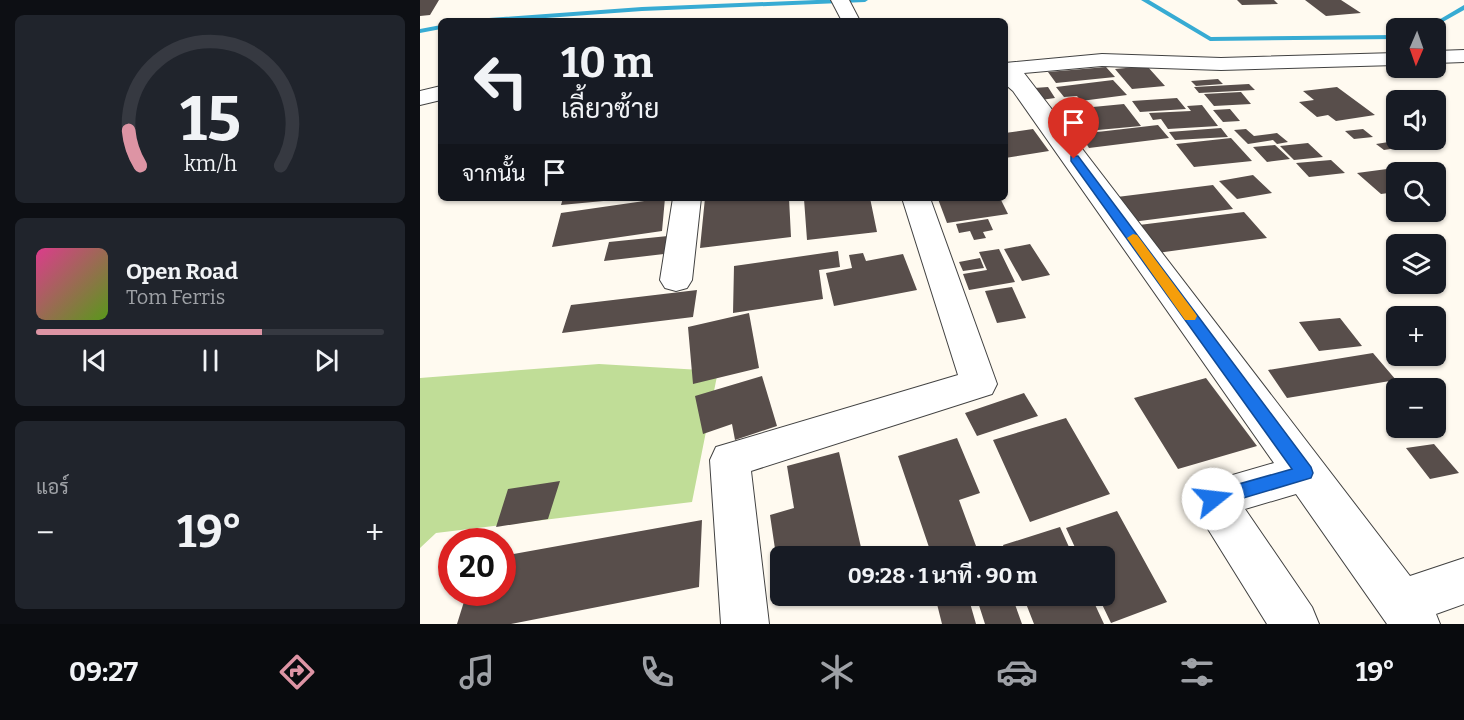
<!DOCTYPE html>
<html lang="th">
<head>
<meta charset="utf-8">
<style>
  :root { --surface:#171b24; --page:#20242c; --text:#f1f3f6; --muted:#9ea1a6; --line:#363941; --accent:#dd94a4 }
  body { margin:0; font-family:Bitter,Sarabun,serif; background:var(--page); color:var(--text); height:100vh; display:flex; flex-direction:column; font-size:22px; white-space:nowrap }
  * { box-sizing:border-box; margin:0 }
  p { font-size:20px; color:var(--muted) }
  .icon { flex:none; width:33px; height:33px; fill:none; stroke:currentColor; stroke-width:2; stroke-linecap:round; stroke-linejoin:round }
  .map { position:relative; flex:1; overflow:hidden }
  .details { display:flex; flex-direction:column; gap:15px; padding:15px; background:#0d0f14; width:420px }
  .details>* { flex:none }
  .guide { position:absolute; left:18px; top:18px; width:570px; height:183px; border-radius:9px; box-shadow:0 2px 4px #0004; background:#171b24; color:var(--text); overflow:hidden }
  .needle { width:39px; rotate:182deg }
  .tools { position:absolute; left:966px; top:18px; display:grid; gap:12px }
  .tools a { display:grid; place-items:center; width:60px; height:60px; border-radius:9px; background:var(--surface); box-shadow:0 2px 4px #0004; font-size:30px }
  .speed { position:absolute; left:18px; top:528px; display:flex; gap:12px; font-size:30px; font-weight:700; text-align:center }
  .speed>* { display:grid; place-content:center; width:78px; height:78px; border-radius:50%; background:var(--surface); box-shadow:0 2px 4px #0004; line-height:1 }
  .speed .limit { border:9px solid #d22; background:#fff; color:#111 }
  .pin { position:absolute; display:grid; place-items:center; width:51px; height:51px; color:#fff; margin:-62px -26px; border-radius:50% 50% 50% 0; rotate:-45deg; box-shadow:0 0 6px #0007 }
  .pin .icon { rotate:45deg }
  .me { position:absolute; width:66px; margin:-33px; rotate:74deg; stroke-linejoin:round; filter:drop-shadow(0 0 4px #0008) }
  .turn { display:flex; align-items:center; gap:21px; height:126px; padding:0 24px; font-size:27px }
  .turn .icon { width:78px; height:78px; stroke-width:2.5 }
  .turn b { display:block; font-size:42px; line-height:51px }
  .then { display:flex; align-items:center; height:57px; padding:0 24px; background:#0003; gap:12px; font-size:22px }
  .big { font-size:45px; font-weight:700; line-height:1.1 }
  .details .widget { flex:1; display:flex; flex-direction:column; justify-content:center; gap:9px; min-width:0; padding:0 21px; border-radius:9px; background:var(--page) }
  .details .dial { align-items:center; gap:0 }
  .dial svg { height:156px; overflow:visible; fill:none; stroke:var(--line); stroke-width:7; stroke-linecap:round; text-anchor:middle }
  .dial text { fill:var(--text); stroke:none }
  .song { display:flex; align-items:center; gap:18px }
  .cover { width:72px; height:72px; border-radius:9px; background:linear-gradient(135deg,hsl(330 70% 55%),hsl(90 70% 35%)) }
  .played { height:6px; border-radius:3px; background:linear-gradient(90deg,var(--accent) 65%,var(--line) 65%) }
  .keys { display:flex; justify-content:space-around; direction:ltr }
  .heat { display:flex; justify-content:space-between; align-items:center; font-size:33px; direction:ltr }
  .trip { position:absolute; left:350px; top:546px; width:345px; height:60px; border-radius:9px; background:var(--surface); box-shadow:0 2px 4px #0004; font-weight:700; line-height:60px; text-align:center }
  .dock { display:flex; height:96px; justify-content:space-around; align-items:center; background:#090b0e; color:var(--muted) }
  .dock .icon { width:42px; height:42px }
  .dock .current { color:var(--accent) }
  .dock b { font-size:27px; color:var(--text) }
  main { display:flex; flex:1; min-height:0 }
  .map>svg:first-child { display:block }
</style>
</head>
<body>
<main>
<section class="details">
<div class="widget dial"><svg viewBox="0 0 100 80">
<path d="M14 69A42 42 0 1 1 86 69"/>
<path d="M14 69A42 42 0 0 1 8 51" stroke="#dd94a4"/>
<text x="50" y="56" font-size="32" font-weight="700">15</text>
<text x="50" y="72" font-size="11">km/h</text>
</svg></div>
<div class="widget">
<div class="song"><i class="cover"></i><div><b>Open Road</b><p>Tom Ferris</p></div></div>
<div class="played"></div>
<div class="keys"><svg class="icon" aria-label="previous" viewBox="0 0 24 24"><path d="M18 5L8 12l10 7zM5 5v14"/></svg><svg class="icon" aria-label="pause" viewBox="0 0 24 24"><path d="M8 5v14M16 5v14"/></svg><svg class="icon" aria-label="next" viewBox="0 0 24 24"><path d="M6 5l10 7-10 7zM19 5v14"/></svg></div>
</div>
<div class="widget"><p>แอร์</p>
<div class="heat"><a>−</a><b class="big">19°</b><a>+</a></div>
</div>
</section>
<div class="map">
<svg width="1044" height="624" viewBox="0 0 1044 624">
  <rect width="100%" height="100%" fill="#fffaf0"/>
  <path fill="#c0dd97" d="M 179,364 L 298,371 L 272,502 L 16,533 L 0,548 L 0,378 Z"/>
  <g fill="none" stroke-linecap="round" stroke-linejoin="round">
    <path fill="#37abd3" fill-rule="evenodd" d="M 397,0 L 448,0 L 445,2 L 222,11 L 83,21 L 52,21 L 55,19 L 222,7 Z
      M 721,0 L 729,0 L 791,37 L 976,35 L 976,39 L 790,41 Z
      M 1044,5 L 1044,10 L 1012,28 L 1005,28 Z
      M 21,25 L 21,29 L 0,33 L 0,29 Z"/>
  </g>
  <path fill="#584e4b" d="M 0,0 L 19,0 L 10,15 L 0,16 Z
    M 817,0 L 854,0 L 858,4 L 822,5 Z
    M 885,0 L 921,0 L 941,13 L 906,16 Z
    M 727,66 L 745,86 L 712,89 L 695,69 Z
    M 686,67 L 695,77 L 636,83 L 628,72 Z
    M 798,79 L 803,84 L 776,86 L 771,81 Z
    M 693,80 L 707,95 L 661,101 L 657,96 L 644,97 L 636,87 Z
    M 829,84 L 835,90 L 779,93 L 774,87 Z
    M 628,87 L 635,98 L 621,100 L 614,88 Z
    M 917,87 L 955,115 L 916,121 L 908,115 L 897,117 L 879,102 L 894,100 L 883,91 Z
    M 821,92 L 831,104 L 794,106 L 784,94 Z
    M 757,98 L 766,109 L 720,112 L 712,101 Z
    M 704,104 L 721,126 L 667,131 L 652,109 Z
    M 782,105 L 798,126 L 748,129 L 741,119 L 733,120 L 729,113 L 771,111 L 767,106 Z
    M 810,109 L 820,121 L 803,122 L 793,110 Z
    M 738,125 L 749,138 L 669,148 L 660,134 Z
    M 801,128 L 808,137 L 755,140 L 749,132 Z
    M 613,129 L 629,151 L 585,158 L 585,133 Z
    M 826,129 L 834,136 L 857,133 L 868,142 L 857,144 L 853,140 L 828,144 L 814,130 Z
    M 943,129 L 953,137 L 934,139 L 925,131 Z
    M 811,138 L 832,161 L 774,167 L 756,144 Z
    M 975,141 L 983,147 L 964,150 L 956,144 Z
    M 888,143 L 903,157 L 874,160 L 860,146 Z
    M 855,145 L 870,159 L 847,162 L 833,147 Z
    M 911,160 L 925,173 L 889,177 L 876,163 Z
    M 967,169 L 976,176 L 976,192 L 961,194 L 937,173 Z
    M 833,175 L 852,193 L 817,199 L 799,181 Z
    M 793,185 L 813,209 L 712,222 L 697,197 Z
    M 143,198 L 193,198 L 194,200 L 141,205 Z
    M 245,198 L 242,231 L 132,247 L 141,213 Z
    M 285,198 L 369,198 L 371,237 L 280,248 Z
    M 450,198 L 457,232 L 387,240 L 384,199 Z
    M 522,198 L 580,198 L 588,214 L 527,223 L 518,199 Z
    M 824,212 L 847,238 L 737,253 L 719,225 Z
    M 568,219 L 573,230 L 563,232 L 566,238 L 554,240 L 550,231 L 539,233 L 536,224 Z
    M 248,236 L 244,254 L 184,261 L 189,242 Z
    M 610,244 L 630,275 L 602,281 L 584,249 Z
    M 579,249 L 595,282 L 549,290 L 543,274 L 567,270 L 559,252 Z
    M 418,251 L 420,267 L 399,270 L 403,299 L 313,313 L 314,266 Z
    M 443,253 L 446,261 L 483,254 L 497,290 L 414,306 L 406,273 L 432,268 L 429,255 Z
    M 560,258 L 564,268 L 543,271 L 539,262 Z
    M 592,287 L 606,318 L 577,323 L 565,291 Z
    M 277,290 L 273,317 L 142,333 L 151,305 Z
    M 329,313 L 339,368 L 273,384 L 268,327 Z
    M 920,318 L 942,346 L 899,351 L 879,322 Z
    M 953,353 L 976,380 L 867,398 L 848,370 Z
    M 342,376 L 357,426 L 315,440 L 312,424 L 283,434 L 275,396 Z
    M 786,378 L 837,446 L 758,469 L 714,398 Z
    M 604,393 L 618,416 L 557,436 L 545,413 Z
    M 646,418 L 690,494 L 610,522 L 573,440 Z
    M 537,438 L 560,493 L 539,500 L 556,546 L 524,556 L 512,556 L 478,456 Z
    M 1014,444 L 1039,473 L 1010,479 L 986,448 Z
    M 419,452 L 443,556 L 360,556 L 359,576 L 350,515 L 374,508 L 367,466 Z
    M 140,481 L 128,519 L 76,527 L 88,489 Z
    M 697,511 L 747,602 L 691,623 L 678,596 L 684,596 L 684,556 L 659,556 L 646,528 Z
    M 282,520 L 279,587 L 91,624 L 37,624 L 47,592 L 82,592 L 82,556 Z
    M 640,527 L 653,556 L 587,556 L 583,545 Z
    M 515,596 L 548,596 L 556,624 L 522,624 Z
    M 556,596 L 592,596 L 602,624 L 565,624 Z
    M 603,596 L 671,596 L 684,624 L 614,624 Z"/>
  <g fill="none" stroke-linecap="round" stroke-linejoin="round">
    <g stroke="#424242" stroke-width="2">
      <path id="minor" d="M 411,0 L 429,0 L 440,21 L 422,21 Z
        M 1044,50 L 1044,62 L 1016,63 L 1016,51 Z
        M 976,53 L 976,65 L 801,70 L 682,66 L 604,73 L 990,576 L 1044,558 L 1044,604 L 1016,614 L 1020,624 L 967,624 L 876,494 L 825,509 L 892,607 L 899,624 L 847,624 L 778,513 L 772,499 L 778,485 L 854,463 L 593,91 L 586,85 L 588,82 L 585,77 L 585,63 L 682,54 L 801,58 Z
        M 21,86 L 21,100 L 0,105 L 0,91 Z
        M 253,198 L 281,198 L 272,280 L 267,288 L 256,291 L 245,288 L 240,280 Z
        M 482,198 L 510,198 L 577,384 L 572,394 L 331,471 L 349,624 L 301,624 L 290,460 L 296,447 L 538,375 Z"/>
    </g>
    <use href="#minor" fill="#fff" fill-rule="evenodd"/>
  </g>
  <path fill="#1a73e8" stroke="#114b97" stroke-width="1.5" d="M 651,156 L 658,156 L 891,467 L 893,473 L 891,478 L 793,507 L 787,504 L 784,499 L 787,493 L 872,469 L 651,161 Z"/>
  <path fill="#f59e0b" d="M 713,234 L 717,235 L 775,313 L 777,316 L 775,320 L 765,320 L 707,238 Z"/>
</svg>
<div class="tools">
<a><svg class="needle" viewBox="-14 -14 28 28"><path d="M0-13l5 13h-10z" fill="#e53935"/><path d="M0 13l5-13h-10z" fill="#9ea1a6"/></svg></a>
<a><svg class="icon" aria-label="sound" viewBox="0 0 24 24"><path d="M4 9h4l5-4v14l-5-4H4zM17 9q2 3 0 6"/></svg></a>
<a><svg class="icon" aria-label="search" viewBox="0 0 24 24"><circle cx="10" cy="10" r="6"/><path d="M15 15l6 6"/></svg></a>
<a><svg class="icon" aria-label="layers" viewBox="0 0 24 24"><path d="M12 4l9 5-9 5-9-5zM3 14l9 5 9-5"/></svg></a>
<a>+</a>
<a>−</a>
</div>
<div class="speed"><div class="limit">20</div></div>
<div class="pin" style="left:654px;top:159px;background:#d93025"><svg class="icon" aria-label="arrive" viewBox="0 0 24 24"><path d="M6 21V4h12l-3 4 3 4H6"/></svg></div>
<svg class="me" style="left:793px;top:499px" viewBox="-20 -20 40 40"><circle r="19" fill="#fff"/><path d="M0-13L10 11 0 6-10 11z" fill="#1a73e8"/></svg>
<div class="trip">09:28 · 1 นาที · 90 m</div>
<div class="guide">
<div class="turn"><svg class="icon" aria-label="left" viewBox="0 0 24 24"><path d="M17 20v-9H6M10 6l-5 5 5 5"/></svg><div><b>10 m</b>เลี้ยวซ้าย</div></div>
<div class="then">จากนั้น<svg class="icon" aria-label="arrive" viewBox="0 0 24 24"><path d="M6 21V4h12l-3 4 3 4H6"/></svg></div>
</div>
</div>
</main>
<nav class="dock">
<b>09:27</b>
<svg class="icon current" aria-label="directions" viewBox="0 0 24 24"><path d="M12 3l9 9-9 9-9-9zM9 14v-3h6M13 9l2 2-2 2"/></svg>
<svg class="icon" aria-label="music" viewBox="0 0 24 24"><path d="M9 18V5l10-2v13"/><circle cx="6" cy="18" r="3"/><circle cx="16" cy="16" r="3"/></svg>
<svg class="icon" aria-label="phone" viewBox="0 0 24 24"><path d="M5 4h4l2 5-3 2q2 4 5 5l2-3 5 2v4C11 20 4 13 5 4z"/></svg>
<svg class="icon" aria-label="climate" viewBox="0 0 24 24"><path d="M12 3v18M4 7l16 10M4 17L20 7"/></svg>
<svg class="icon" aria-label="car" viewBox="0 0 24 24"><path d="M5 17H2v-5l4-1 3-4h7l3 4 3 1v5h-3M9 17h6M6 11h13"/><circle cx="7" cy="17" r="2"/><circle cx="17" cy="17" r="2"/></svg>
<svg class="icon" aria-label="filters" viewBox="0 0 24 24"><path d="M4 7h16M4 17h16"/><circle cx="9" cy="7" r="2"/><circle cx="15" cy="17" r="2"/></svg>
<b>19°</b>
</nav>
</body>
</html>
